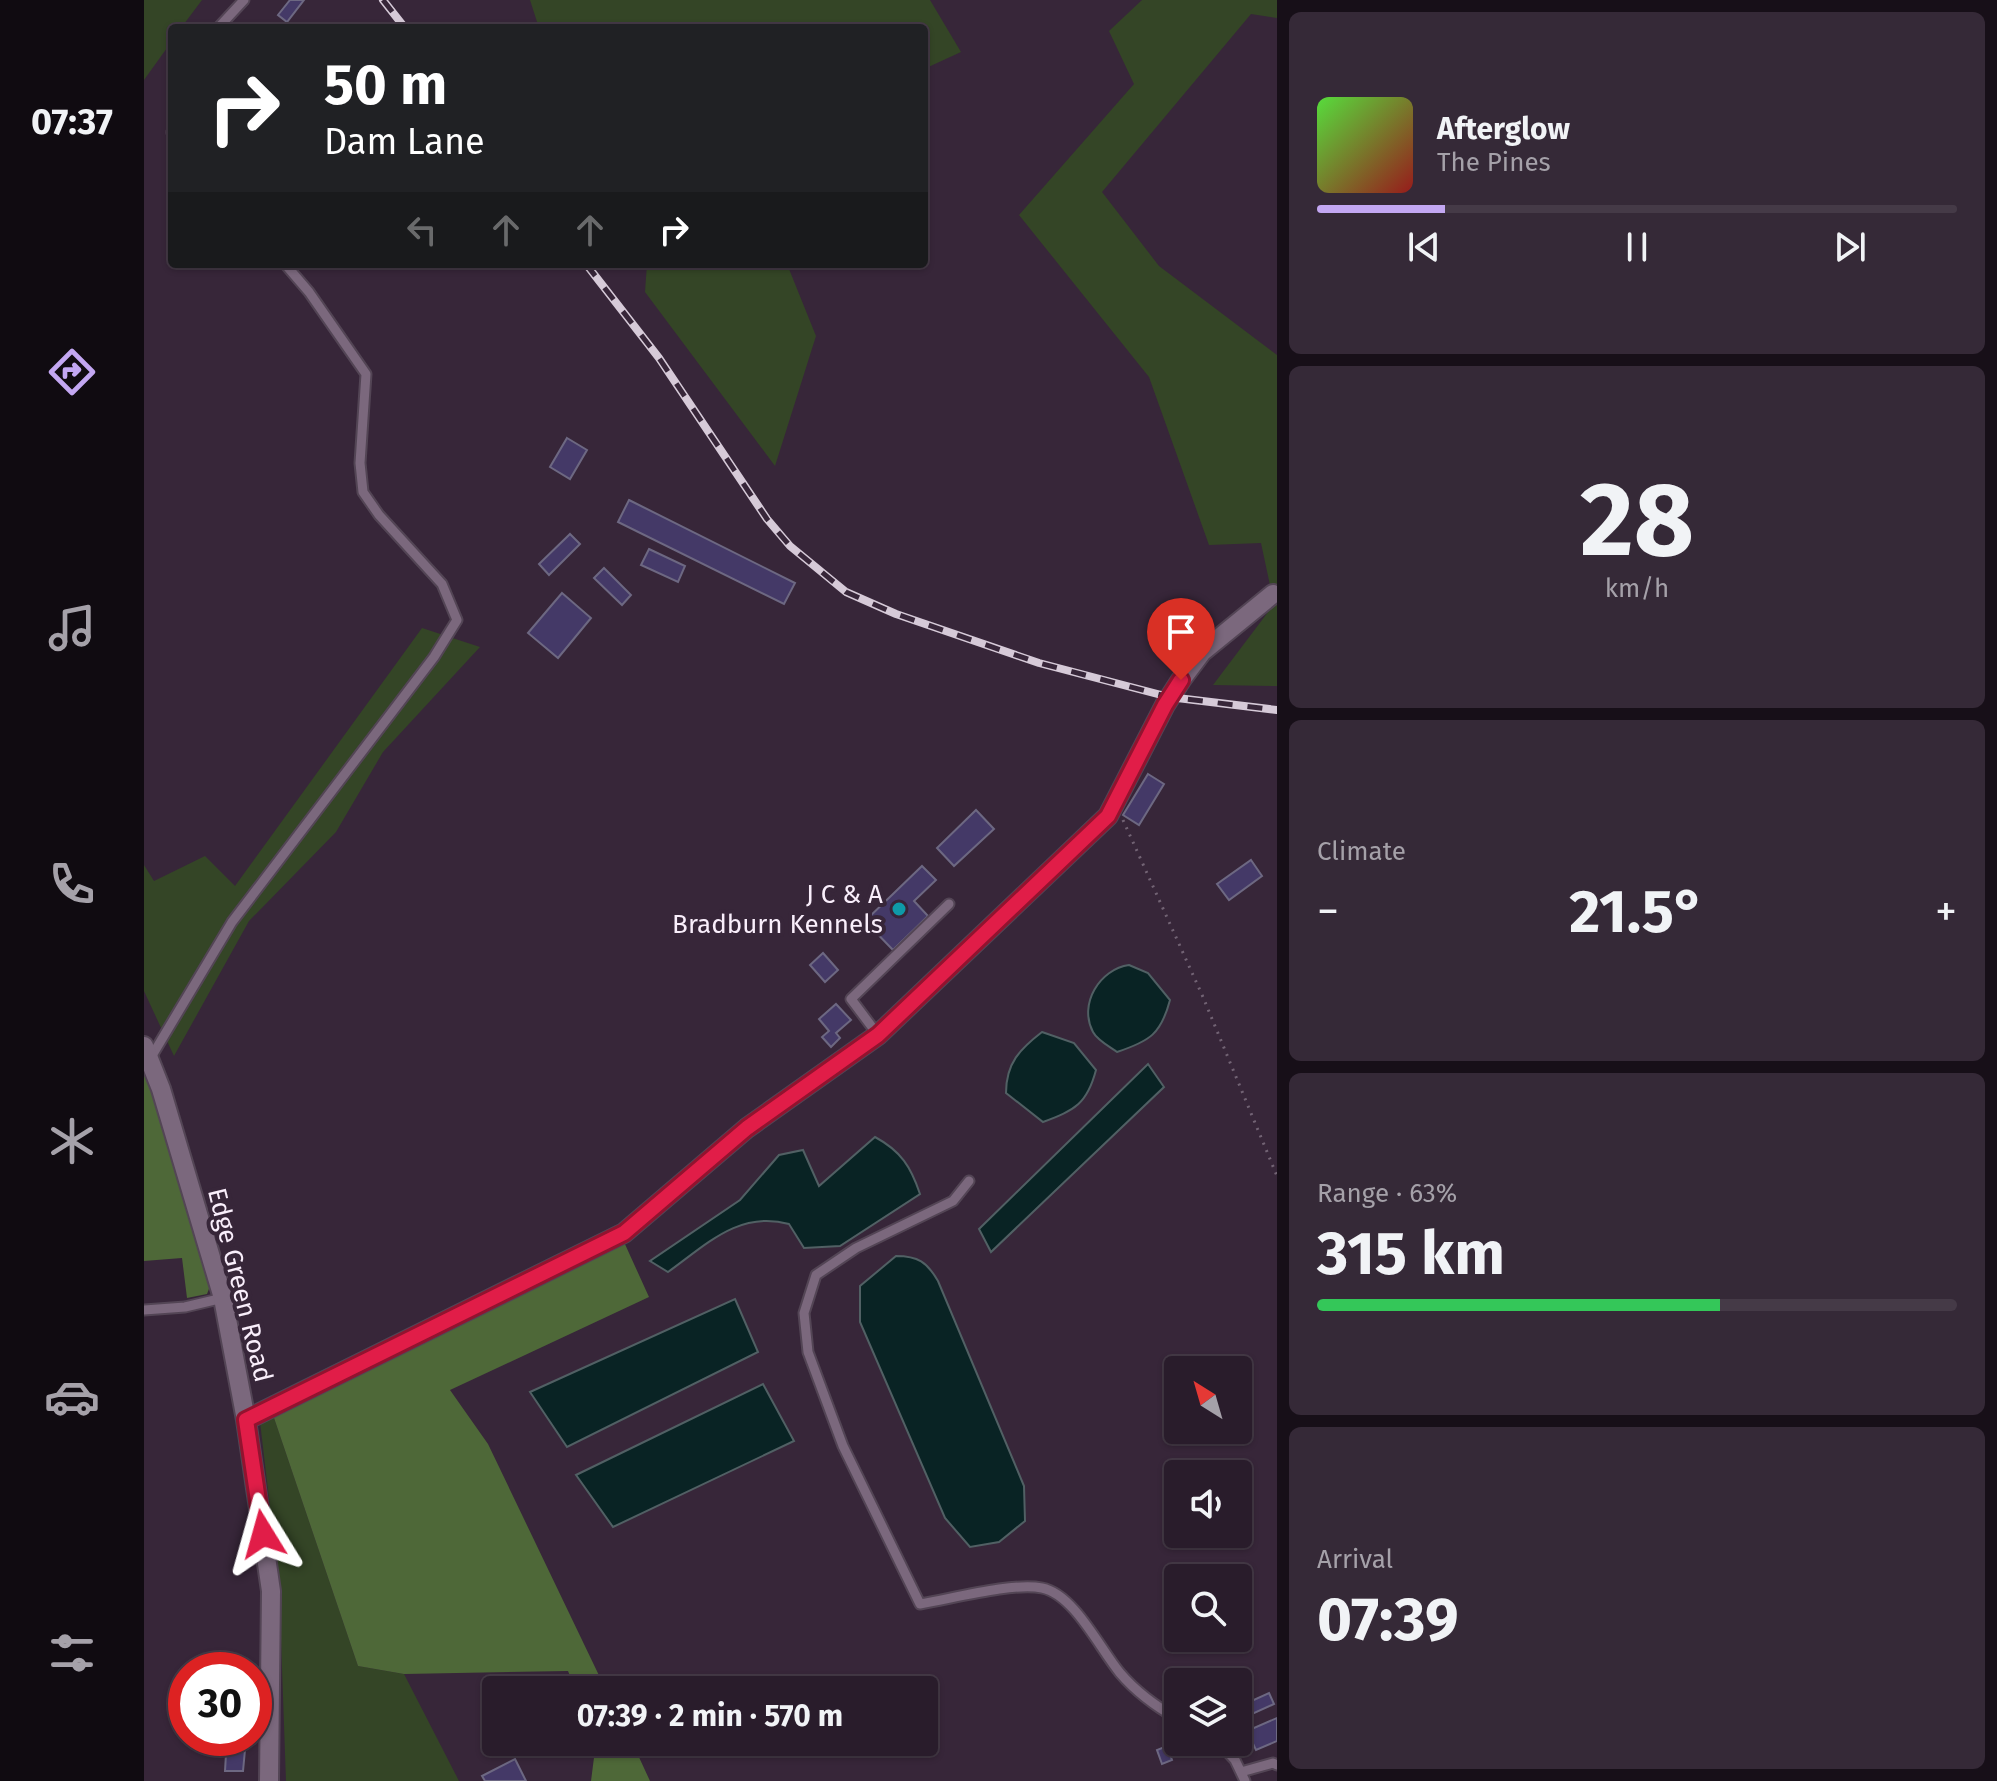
<!DOCTYPE html>
<html lang="en">
<head>
<meta charset="utf-8">
<style>
  :root { --surface:#291c2b; --page:#352937; --text:#f1f3f6; --muted:#a5a1a9; --line:#453a47; --accent:#c3a7f2 }
  body { margin:0; font-family:"Fira Sans",sans-serif; background:var(--page); color:var(--text); height:100vh; display:flex; flex-direction:column; font-size:30px; white-space:nowrap }
  * { box-sizing:border-box; margin:0 }
  p { font-size:26px; color:var(--muted) }
  .icon { flex:none; width:44px; height:44px; fill:none; stroke:currentColor; stroke-width:2; stroke-linecap:round; stroke-linejoin:round }
  .map { position:relative; flex:1; overflow:hidden }
  .sheet { display:flex; flex-direction:column; gap:12px; padding:12px; background:#170f18; width:720px }
  .sheet>* { flex:none }
  .top-card { position:absolute; left:24px; top:24px; width:760px; height:244px; border-radius:8px; box-shadow:0 2px 6px #0004,0 0 0 2px var(--line); background:#202124; color:#fff; overflow:hidden }
  .needle { width:52px; rotate:323deg }
  .controls { position:absolute; left:1020px; top:1356px; display:grid; gap:16px }
  .controls a { display:grid; place-items:center; width:88px; height:88px; border-radius:8px; background:var(--surface); box-shadow:0 2px 6px #0004,0 0 0 2px var(--line); font-size:40px }
  .speed { position:absolute; left:24px; top:1652px; display:flex; gap:16px; font-size:40px; font-weight:700; text-align:center }
  .speed>* { display:grid; place-content:center; width:104px; height:104px; border-radius:50%; background:var(--surface); box-shadow:0 2px 6px #0004,0 0 0 2px var(--line); line-height:1 }
  .speed .limit { border:12px solid #d22; background:#fff; color:#111 }
  .pin { position:absolute; display:grid; place-items:center; width:68px; height:68px; color:#fff; margin:-82px -34px; border-radius:50% 50% 50% 0; rotate:-45deg; box-shadow:0 0 8px #0007 }
  .pin .icon { rotate:45deg }
  .me { position:absolute; width:88px; margin:-44px; rotate:352deg; stroke-linejoin:round; filter:drop-shadow(0 0 6px #0008) }
  .turn { display:flex; align-items:center; gap:28px; height:168px; padding:0 24px; font-size:36px }
  .turn .icon { width:104px; height:104px; stroke-width:2.5 }
  .turn b { display:block; font-size:56px; line-height:68px }
  .lanes { display:flex; align-items:center; height:76px; padding:0 24px; background:#0003; justify-content:center; gap:40px; direction:ltr }
  .lanes .off { opacity:.35 }
  .big { font-size:60px; font-weight:700; line-height:1.1 }
  .sheet .tile { flex:1; display:flex; flex-direction:column; justify-content:center; gap:12px; min-width:0; padding:0 28px; border-radius:12px; background:var(--page) }
  .sheet .dial { align-items:center; gap:0 }
  .dial b { font-size:104px; line-height:1 }
  .song { display:flex; align-items:center; gap:24px }
  .cover { width:96px; height:96px; border-radius:12px; background:linear-gradient(135deg,hsl(110 70% 55%),hsl(0 70% 35%)) }
  .played { height:8px; border-radius:4px; background:linear-gradient(90deg,var(--accent) 20%,var(--line) 20%) }
  .keys { display:flex; justify-content:space-around; direction:ltr }
  .heat { display:flex; justify-content:space-between; align-items:center; font-size:44px; direction:ltr }
  .charge { height:12px; border-radius:6px; background:linear-gradient(90deg,#34c759 63%,var(--line) 0) }
  .trip { position:absolute; left:338px; top:1676px; width:456px; height:80px; border-radius:8px; background:var(--surface); box-shadow:0 2px 6px #0004,0 0 0 2px var(--line); font-weight:700; line-height:80px; text-align:center }
  main { display:flex; flex:1; min-height:0 }
  .tab-bar { display:flex; flex-direction:column; width:144px; justify-content:space-around; align-items:center; background:#100b11; color:var(--muted) }
  .tab-bar .icon { width:56px; height:56px }
  .tab-bar .current { color:var(--accent) }
  .tab-bar b { font-size:36px; color:var(--text) }
  .map>svg:first-child { display:block }
</style>
</head>
<body>
<main>
<nav class="tab-bar">
<b>07:37</b>
<svg class="icon current" aria-label="directions" viewBox="0 0 24 24"><path d="M12 3l9 9-9 9-9-9zM9 14v-3h6M13 9l2 2-2 2"/></svg>
<svg class="icon" aria-label="music" viewBox="0 0 24 24"><path d="M9 18V5l10-2v13"/><circle cx="6" cy="18" r="3"/><circle cx="16" cy="16" r="3"/></svg>
<svg class="icon" aria-label="phone" viewBox="0 0 24 24"><path d="M5 4h4l2 5-3 2q2 4 5 5l2-3 5 2v4C11 20 4 13 5 4z"/></svg>
<svg class="icon" aria-label="climate" viewBox="0 0 24 24"><path d="M12 3v18M4 7l16 10M4 17L20 7"/></svg>
<svg class="icon" aria-label="car" viewBox="0 0 24 24"><path d="M5 17H2v-5l4-1 3-4h7l3 4 3 1v5h-3M9 17h6M6 11h13"/><circle cx="7" cy="17" r="2"/><circle cx="17" cy="17" r="2"/></svg>
<svg class="icon" aria-label="filters" viewBox="0 0 24 24"><path d="M4 7h16M4 17h16"/><circle cx="9" cy="7" r="2"/><circle cx="15" cy="17" r="2"/></svg>
</nav>
<div class="map">
<svg width="1133" height="1781" viewBox="0 0 1133 1781">
  <rect width="100%" height="100%" fill="#372639"/>
  <path fill="#344526" d="M 0,0 L 58,0 L 37,28 L 28,28 L 28,41 L 0,80 Z
    M 386,0 L 786,0 L 817,52 L 780,69 L 780,28 L 395,28 Z
    M 998,0 L 1133,0 L 1133,18 L 1107,14 L 958,192 L 1015,266 L 1133,355 L 1133,686 L 1069,685 L 1130,604 L 1117,543 L 1065,545 L 1005,377 L 875,215 L 990,84 L 965,31 Z
    M 503,264 L 643,264 L 672,336 L 631,466 L 501,292 Z
    M 278,628 L 336,647 L 239,752 L 192,832 L 105,921 L 30,1056 L 0,991 L 0,865 L 10,881 L 61,856 L 91,886 Z
    M 127,1409 L 214,1666 L 260,1674 L 315,1781 L 142,1781 L 135,1583 L 116,1422 Z"/>
  <path fill="#4e6838" d="M 0,1069 L 68,1281 L 63,1294 L 43,1298 L 38,1258 L 0,1261 Z
    M 480,1242 L 505,1297 L 306,1390 L 344,1444 L 462,1690 L 432,1690 L 424,1671 L 260,1674 L 214,1666 L 127,1409 Z
    M 452,1742 L 488,1742 L 506,1781 L 447,1781 Z"/>
  <path fill="#092324" stroke="#516064" stroke-width="2" d="M 985,965 L 1004,973 L 1026,1000 C 1017,1034 1006,1041 973,1052 C 966,1047 953,1040 949,1032 C 934,1004 956,969 985,965 Z
    M 898,1032 L 930,1043 L 952,1070 C 943,1104 931,1110 899,1122 L 862,1093 C 862,1063 876,1049 898,1032 Z
    M 1004,1064 L 1020,1087 L 847,1252 L 835,1229 Z
    M 731,1137 C 757,1151 767,1167 776,1194 L 696,1246 L 660,1248 L 645,1224 C 595,1210 562,1245 524,1272 L 506,1261 L 596,1200 L 635,1155 L 659,1150 L 675,1186 Z
    M 752,1256 C 774,1256 783,1262 794,1281 L 880,1486 L 881,1521 L 855,1542 L 826,1547 L 801,1518 L 716,1322 L 716,1286 Z
    M 591,1299 L 614,1352 L 423,1447 L 386,1392 Z
    M 619,1384 L 650,1441 L 469,1527 L 432,1475 Z"/>
  <path fill="#443967" stroke="#6d6882" stroke-width="2" d="M 146,0 L 160,0 L 143,22 L 134,15 Z
    M 423,438 L 443,450 L 426,479 L 406,467 Z
    M 485,500 L 651,583 L 640,604 L 474,522 Z
    M 426,534 L 436,544 L 405,575 L 395,564 Z
    M 505,549 L 541,566 L 534,582 L 497,565 Z
    M 460,568 L 487,595 L 478,605 L 450,578 Z
    M 418,593 L 447,618 L 414,658 L 384,633 Z
    M 1004,774 L 1020,784 L 995,825 L 979,815 Z
    M 832,810 L 850,829 L 810,866 L 793,848 Z
    M 1107,860 L 1118,876 L 1085,900 L 1073,884 Z
    M 778,866 L 792,880 L 770,901 L 784,916 L 749,950 L 721,921 Z
    M 679,953 L 694,970 L 681,982 L 666,965 Z
    M 692,1004 L 707,1020 L 692,1033 L 696,1038 L 687,1047 L 678,1037 L 685,1031 L 675,1019 Z
    M 1125,1693 L 1130,1704 L 1108,1714 L 1103,1703 Z
    M 1133,1718 L 1133,1741 L 1112,1750 L 1103,1731 Z
    M 74,1739 L 102,1739 L 99,1771 L 81,1771 L 82,1754 L 74,1754 Z
    M 1023,1746 L 1028,1760 L 1018,1764 L 1013,1750 Z
    M 371,1759 L 382,1781 L 341,1781 L 338,1776 Z"/>
  <g fill="none" stroke-linecap="round" stroke-linejoin="round">
    <g stroke="#534555" stroke-width="13">
      <path id="service" d="M 74,28 L 100,0
        M 28,132 L 28,133
        M 734,1035 L 707,999 L 805,904
        M 6,1059 L 88,922 L 290,657 L 313,620 L 298,584 L 235,515 L 219,492 L 216,463 L 222,374 L 165,292 L 141,264
        M 825,1181 L 809,1201 L 712,1248 L 672,1275 L 660,1313 L 664,1352 L 699,1446 L 776,1604 C 807,1599 869,1582 898,1588 C 930,1594 956,1649 976,1673 C 993,1693 1011,1706 1034,1719
        M 0,1310 L 41,1307 L 79,1298
        M 1074,1742 L 1091,1760 L 1101,1781
        M 1097,1772 L 1129,1763 L 1133,1765"/>
    </g>
    <g stroke="#534555" stroke-width="22">
      <path id="minor" d="M 0,1046 L 17,1089 L 79,1298 L 102,1420 L 127,1591 L 125,1781
        M 102,1420 L 480,1233 L 603,1128 L 734,1035 L 964,816 L 1021,705 L 1037,680 L 1058,652 L 1129,594"/>
    </g>
    <path stroke="#726374" stroke-width="3" stroke-dasharray="2 6" stroke-linecap="butt" d="M 979,820 L 1059,997 L 1133,1176"/>
    <use href="#service" stroke="#7b687d" stroke-width="9"/>
    <use href="#minor" stroke="#7b687d" stroke-width="18"/>
    <g stroke="#d6cad8" stroke-width="8">
      <path id="rail" d="M 239,0 L 261,28
        M 442,264 L 515,358 L 623,519 L 646,546 L 702,592 L 752,614 L 895,663 L 1025,697 L 1133,710"/>
    </g>
    <use href="#rail" stroke="#372639" stroke-width="5" stroke-dasharray="15" stroke-linecap="butt"/>
  </g>
  <g fill="none" stroke-linecap="round" stroke-linejoin="round">
    <g stroke="#92132f" stroke-width="20">
      <path id="route" d="M 119,1534 L 102,1420 L 480,1233 L 603,1128 L 734,1035 L 964,816 L 1021,705 L 1037,680"/>
    </g>
    <use href="#route" stroke="#e11d48" stroke-width="14"/>
  </g>
  <circle fill="#0f9aa8" stroke="#372639" stroke-width="3" cx="755" cy="909" r="8"/>
  <g text-anchor="middle" dominant-baseline="central" stroke-width="8" stroke-linejoin="round" paint-order="stroke">
    <g font-size="26" fill="#f9eefb" stroke="#372639" text-anchor="end">
      <text x="739" y="894">J C &amp; A<tspan x="739" dy="30">Bradburn Kennels</tspan></text>
    </g>
    <g font-size="26" fill="#f9eefb" stroke="#372639">
      <text transform="translate(96 1285) rotate(76)">Edge Green Road</text>
    </g>
  </g>
</svg>
<div class="controls">
<a><svg class="needle" viewBox="-14 -14 28 28"><path d="M0-13l5 13h-10z" fill="#e53935"/><path d="M0 13l5-13h-10z" fill="#a5a1a9"/></svg></a>
<a><svg class="icon" aria-label="sound" viewBox="0 0 24 24"><path d="M4 9h4l5-4v14l-5-4H4zM17 9q2 3 0 6"/></svg></a>
<a><svg class="icon" aria-label="search" viewBox="0 0 24 24"><circle cx="10" cy="10" r="6"/><path d="M15 15l6 6"/></svg></a>
<a><svg class="icon" aria-label="layers" viewBox="0 0 24 24"><path d="M12 4l9 5-9 5-9-5zM3 14l9 5 9-5"/></svg></a>
</div>
<div class="speed"><div class="limit">30</div></div>
<div class="pin" style="left:1037px;top:680px;background:#d93025"><svg class="icon" aria-label="arrive" viewBox="0 0 24 24"><path d="M6 21V4h12l-3 4 3 4H6"/></svg></div>
<svg class="me" style="left:119px;top:1534px" viewBox="-20 -20 40 40"><path d="M0-17L14 15 0 8-14 15z" fill="#e11d48" stroke="#fff" stroke-width="4"/></svg>
<div class="trip">07:39 · 2 min · 570 m</div>
<div class="top-card">
<div class="turn"><svg class="icon" aria-label="right" viewBox="0 0 24 24"><path d="M7 20v-9h11M14 6l5 5-5 5"/></svg><div><b>50 m</b>Dam Lane</div></div>
<div class="lanes"><svg class="icon off" aria-label="left" viewBox="0 0 24 24"><path d="M17 20v-9H6M10 6l-5 5 5 5"/></svg><svg class="icon off" aria-label="ahead" viewBox="0 0 24 24"><path d="M12 20V5M6 11l6-6 6 6"/></svg><svg class="icon off" aria-label="ahead" viewBox="0 0 24 24"><path d="M12 20V5M6 11l6-6 6 6"/></svg><svg class="icon" aria-label="right" viewBox="0 0 24 24"><path d="M7 20v-9h11M14 6l5 5-5 5"/></svg></div>
</div>
</div>
<section class="sheet">
<div class="tile">
<div class="song"><i class="cover"></i><div><b>Afterglow</b><p>The Pines</p></div></div>
<div class="played"></div>
<div class="keys"><svg class="icon" aria-label="previous" viewBox="0 0 24 24"><path d="M18 5L8 12l10 7zM5 5v14"/></svg><svg class="icon" aria-label="pause" viewBox="0 0 24 24"><path d="M8 5v14M16 5v14"/></svg><svg class="icon" aria-label="next" viewBox="0 0 24 24"><path d="M6 5l10 7-10 7zM19 5v14"/></svg></div>
</div>
<div class="tile dial"><b>28</b><p>km/h</p></div>
<div class="tile"><p>Climate</p>
<div class="heat"><a>−</a><b class="big">21.5°</b><a>+</a></div>
</div>
<div class="tile"><p>Range · 63%</p><b class="big">315 km</b><div class="charge"></div></div>
<div class="tile"><p>Arrival</p><b class="big">07:39</b></div>
</section>
</main>
</body>
</html>
